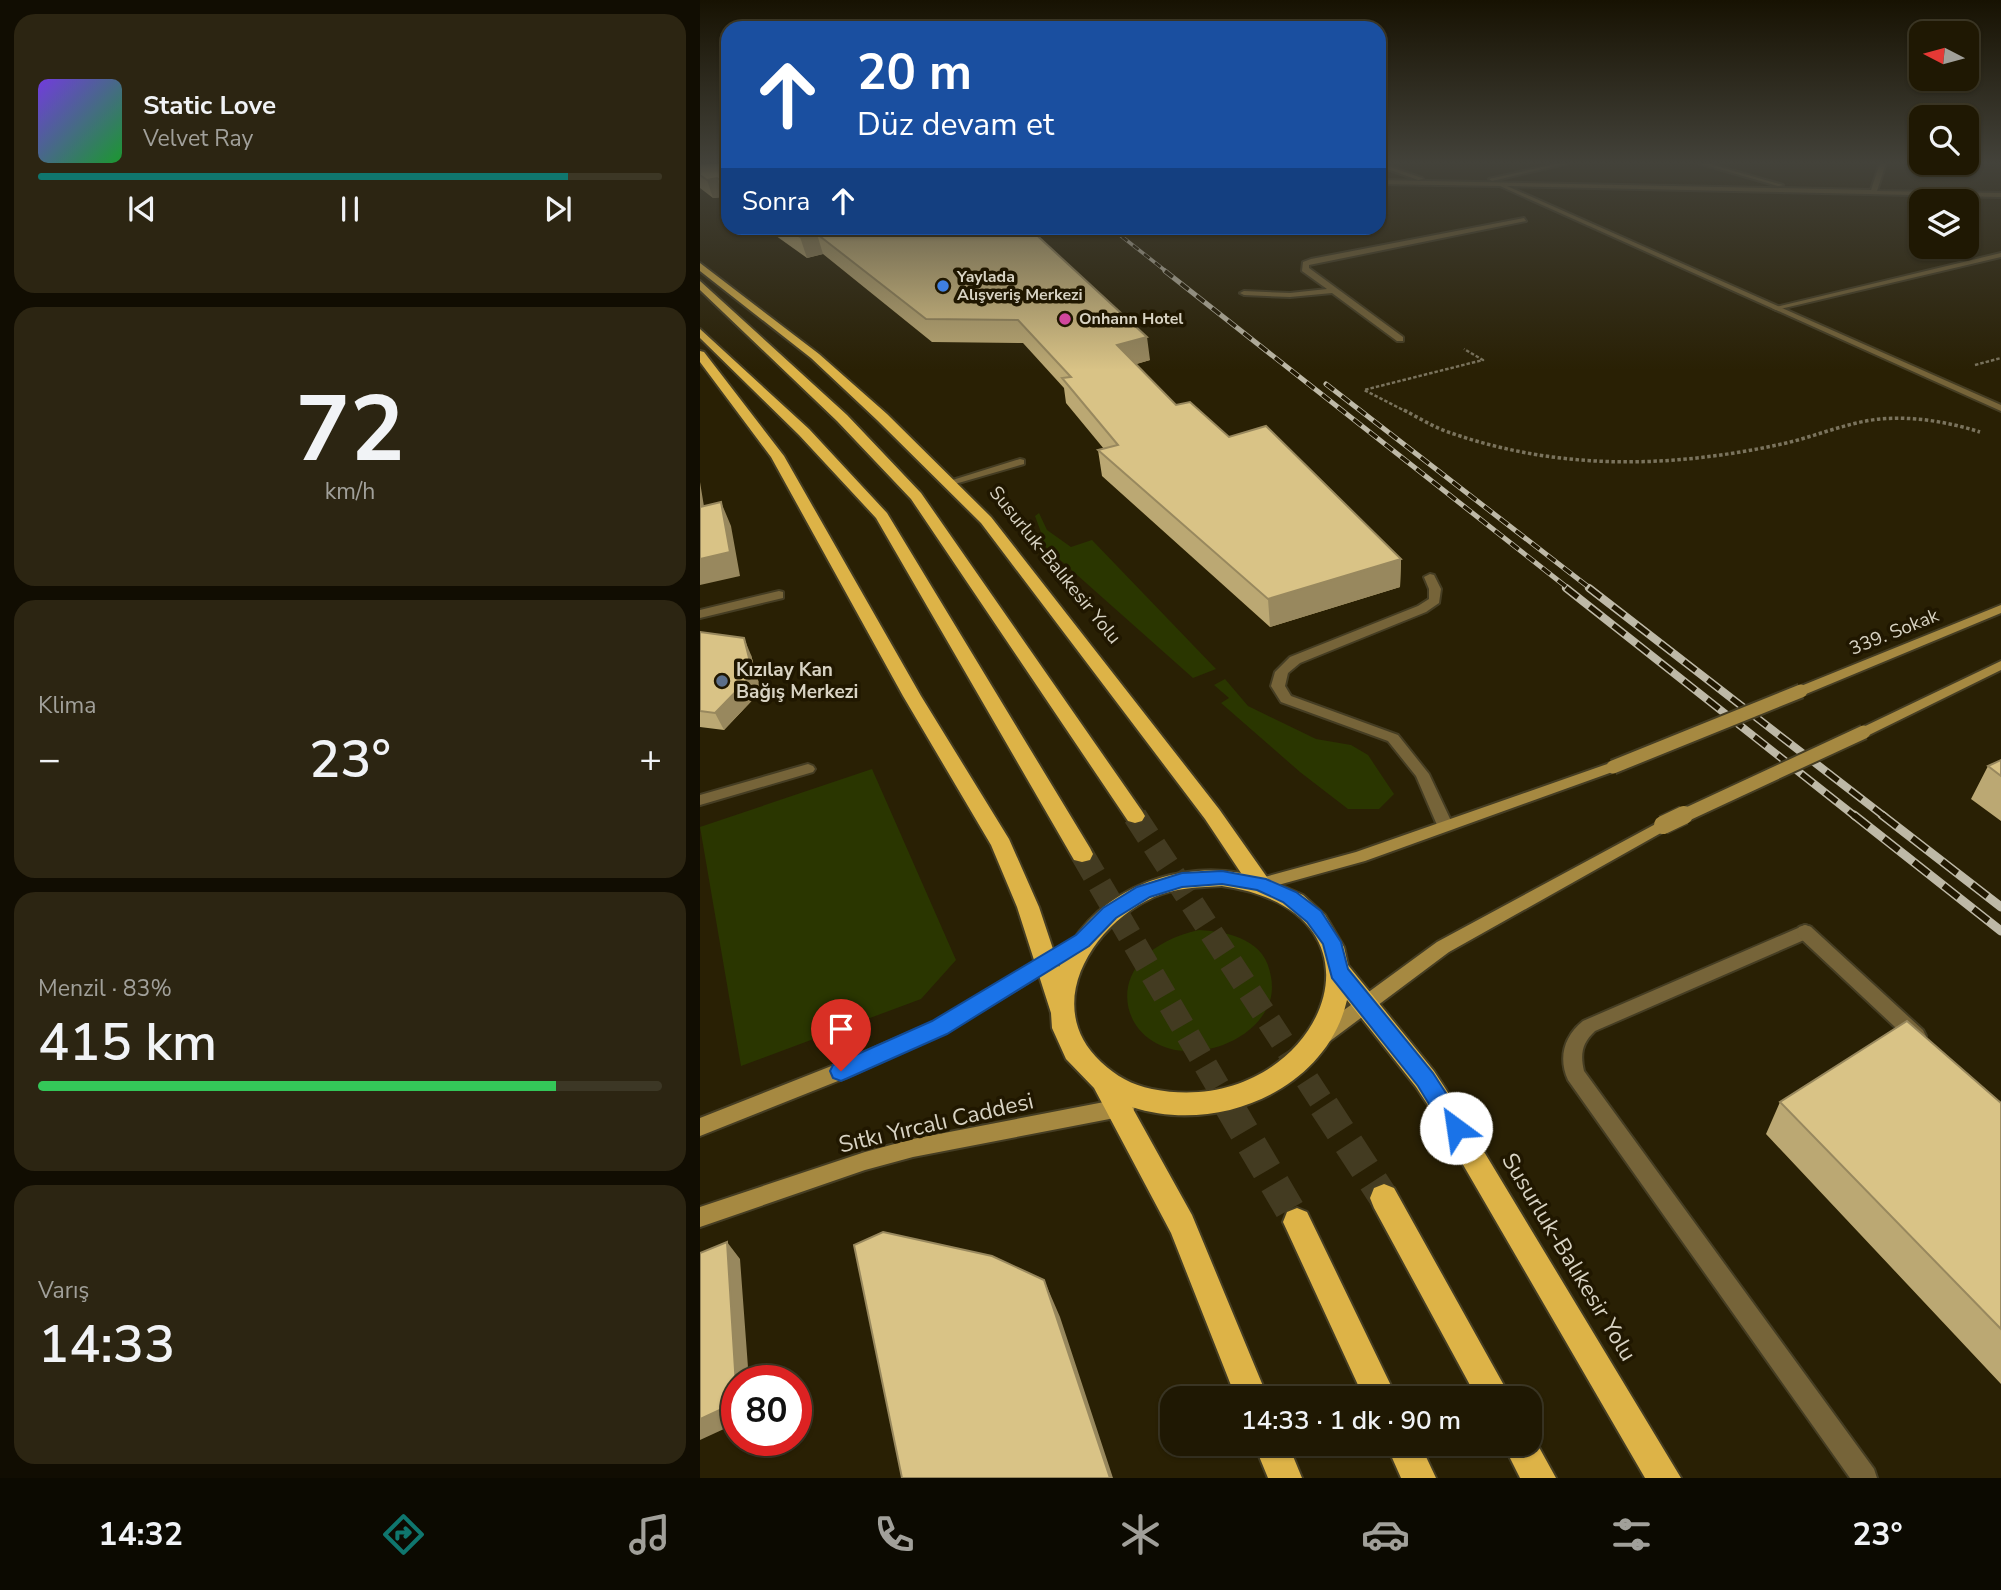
<!DOCTYPE html>
<html lang="tr">
<head>
<meta charset="utf-8">
<style>
  :root { --surface:#1f1803; --page:#2c2512; --text:#f1f3f6; --muted:#a1a09a; --line:#3c3725; --accent:#0f766e }
  body { margin:0; font-family:"Nunito Sans",sans-serif; background:var(--page); color:var(--text); height:100vh; display:flex; flex-direction:column; font-size:26px; white-space:nowrap }
  * { box-sizing:border-box; margin:0 }
  p { font-size:23px; color:var(--muted) }
  .icon { flex:none; width:38px; height:38px; fill:none; stroke:currentColor; stroke-width:2; stroke-linecap:round; stroke-linejoin:round }
  .map { position:relative; flex:1; overflow:hidden }
  .panel { display:flex; flex-direction:column; gap:14px; padding:14px; background:#110d02; width:700px }
  .panel>* { flex:none }
  .hud { position:absolute; left:21px; top:21px; width:665px; height:214px; border-radius:21px; box-shadow:0 2px 5px #0004,0 0 0 2px var(--line); background:#1a4fa0; color:#fff; overflow:hidden }
  .needle { width:46px; rotate:276deg }
  .tools { position:absolute; left:1209px; top:21px; display:grid; gap:14px }
  .tools a { display:grid; place-items:center; width:70px; height:70px; border-radius:14px; background:var(--surface); box-shadow:0 2px 5px #0004,0 0 0 2px var(--line); font-size:35px }
  .speed { position:absolute; left:21px; top:1365px; display:flex; gap:14px; font-size:35px; font-weight:700; text-align:center }
  .speed>* { display:grid; place-content:center; width:91px; height:91px; border-radius:50%; background:var(--surface); box-shadow:0 2px 5px #0004,0 0 0 2px var(--line); line-height:1 }
  .speed .limit { border:10px solid #d22; background:#fff; color:#111 }
  .pin { position:absolute; display:grid; place-items:center; width:60px; height:60px; color:#fff; margin:-72px -30px; border-radius:50% 50% 50% 0; rotate:-45deg; box-shadow:0 0 7px #0007 }
  .pin .icon { rotate:45deg }
  .me { position:absolute; width:77px; margin:-38px; rotate:329deg; stroke-linejoin:round; filter:drop-shadow(0 0 5px #0008) }
  .turn { display:flex; align-items:center; gap:24px; height:147px; padding:0 21px; font-size:32px }
  .turn .icon { width:91px; height:91px; stroke-width:2.5 }
  .turn b { display:block; font-size:49px; line-height:60px }
  .then { display:flex; align-items:center; height:66px; padding:0 21px; background:#0003; gap:14px; font-size:26px }
  .big { font-size:52px; font-weight:600; line-height:1.1 }
  .panel .widget { flex:1; display:flex; flex-direction:column; justify-content:center; gap:10px; min-width:0; padding:0 24px; border-radius:21px; background:var(--page) }
  .panel .dial { align-items:center; gap:0 }
  .dial b { font-size:91px; line-height:1 }
  .song { display:flex; align-items:center; gap:21px }
  .cover { width:84px; height:84px; border-radius:10px; background:linear-gradient(135deg,hsl(260 70% 55%),hsl(130 70% 35%)) }
  .played { height:7px; border-radius:4px; background:linear-gradient(90deg,var(--accent) 85%,var(--line) 85%) }
  .keys { display:flex; justify-content:space-around; direction:ltr }
  .heat { display:flex; justify-content:space-between; align-items:center; font-size:38px; direction:ltr }
  .charge { height:10px; border-radius:5px; background:linear-gradient(90deg,#34c759 83%,var(--line) 0) }
  .trip { position:absolute; left:460px; top:1386px; width:382px; height:70px; border-radius:21px; background:var(--surface); box-shadow:0 2px 5px #0004,0 0 0 2px var(--line); font-weight:600; line-height:70px; text-align:center }
  .tab-bar { display:flex; height:112px; justify-content:space-around; align-items:center; background:#0c0a01; color:var(--muted) }
  .tab-bar .icon { width:49px; height:49px }
  .tab-bar .selected { color:var(--accent) }
  .tab-bar b { font-size:32px; color:var(--text) }
  main { display:flex; flex:1; min-height:0 }
  .map>svg:first-child { display:block }
</style>
</head>
<body>
<main>
<section class="panel">
<div class="widget">
<div class="song"><i class="cover"></i><div><b>Static Love</b><p>Velvet Ray</p></div></div>
<div class="played"></div>
<div class="keys"><svg class="icon" aria-label="previous" viewBox="0 0 24 24"><path d="M18 5L8 12l10 7zM5 5v14"/></svg><svg class="icon" aria-label="pause" viewBox="0 0 24 24"><path d="M8 5v14M16 5v14"/></svg><svg class="icon" aria-label="next" viewBox="0 0 24 24"><path d="M6 5l10 7-10 7zM19 5v14"/></svg></div>
</div>
<div class="widget dial"><b>72</b><p>km/h</p></div>
<div class="widget"><p>Klima</p>
<div class="heat"><a>−</a><b class="big">23°</b><a>+</a></div>
</div>
<div class="widget"><p>Menzil · 83%</p><b class="big">415 km</b><div class="charge"></div></div>
<div class="widget"><p>Varış</p><b class="big">14:33</b></div>
</section>
<div class="map">
<svg width="1301" height="1478" viewBox="0 0 1301 1478">
  <rect width="100%" height="100%" fill="#292004"/>
  <path fill="#2a3600" d="M 339,513 L 347,530 L 371,547 L 392,540 L 516,669 L 493,678 L 340,542 L 342,535 L 335,516 Z
    M 525,679 L 548,706 L 616,739 L 651,745 L 668,755 L 694,794 L 679,809 L 648,809 L 600,772 L 521,703 L 529,698 L 514,685 Z
    M 172,769 L 256,960 L 221,999 L 41,1066 L 0,827 Z
    M 499,930 C 531,932 566,940 571,977 C 573,987 572,999 567,1008 C 558,1026 541,1038 523,1045 C 425,1080 379,957 499,930 Z"/>
  <g fill="none" stroke-linecap="round" stroke-linejoin="round">
    <path stroke="#433b21" stroke-width="24" stroke-dasharray="24 11" stroke-linecap="butt" d="M 435,816 L 625,1107
      M 382,854 L 530,1107"/>
    <path stroke="#433b21" stroke-width="30" stroke-dasharray="30 15" stroke-linecap="butt" d="M 529,1106 L 597,1222
      M 624,1106 L 684,1198"/>
    <g stroke="#453d23" stroke-width="4">
      <path id="service" d="M 824,218 L 826,221 L 609,265 L 609,268 L 703,337 L 703,341 L 697,341 L 632,293 L 590,297 L 544,295 L 540,293 L 544,291 L 590,293 L 627,289 L 602,271 L 603,262 L 611,259 Z
        M 1301,253 L 1301,257 L 1076,310 L 1072,308 Z
        M 320,459 L 324,460 L 324,464 L 248,486 L 243,483 Z
        M 730,574 L 734,575 L 741,589 L 739,603 L 726,612 L 600,663 L 588,673 L 585,686 L 591,696 L 698,735 L 729,774 L 753,825 L 750,829 L 740,829 L 737,825 L 716,776 L 688,741 L 581,702 L 571,686 L 575,672 L 590,657 L 718,606 L 729,599 L 729,589 L 724,577 Z
        M 1105,925 L 1111,927 L 1113,932 L 1111,937 L 895,1031 C 882,1043 880,1054 884,1071 L 1174,1469 L 1177,1478 L 1150,1478 L 868,1080 C 858,1058 864,1036 883,1021 Z"/>
    </g>
    <g stroke="#453d23" stroke-width="4">
      <path id="minor" d="M 679,163 L 722,178 L 723,179 L 718,180 L 679,166 Z
        M 860,163 L 869,163 L 792,181 L 789,179 Z
        M 998,163 L 1006,163 L 1083,185 L 1078,186 Z
        M 1180,163 L 1186,163 L 1177,191 L 1301,193 L 1301,197 L 807,186 L 1301,405 L 1301,411 L 800,186 L 679,184 L 679,180 L 1171,190 Z
        M 79,591 L 83,592 L 83,598 L 0,618 L 0,610 Z
        M 108,764 L 113,766 L 115,769 L 113,772 L 0,805 L 0,795 Z
        M 1105,925 L 1111,927 L 1223,1030 L 1226,1036 L 1223,1042 L 1217,1044 L 1211,1042 L 1099,937 L 1097,932 L 1099,927 Z"/>
    </g>
    <g stroke="#453d23" stroke-width="4">
      <path id="secondary" d="M 1301,605 L 1301,613 L 1106,694 L 1096,694 L 1094,691 L 1096,688 Z
        M 1301,661 L 1301,670 L 1169,735 L 1164,737 L 1157,732 L 1159,729 Z
        M 913,762 L 920,767 L 918,770 L 665,861 L 560,890 L 554,888 L 552,884 L 554,880 L 656,852 Z
        M 963,820 L 968,821 L 971,825 L 968,829 L 749,952 L 630,1041 L 624,1043 L 618,1041 L 615,1035 L 618,1029 L 737,942 Z
        M 383,934 L 389,936 L 391,941 L 389,946 L 246,1032 L 148,1077 L 0,1136 L 0,1118 L 134,1065 L 234,1022 Z
        M 425,1098 L 432,1101 L 435,1107 L 432,1113 L 425,1116 L 213,1157 L 165,1170 L 0,1227 L 0,1207 L 165,1152 L 213,1139 Z"/>
    </g>
    <g stroke="#453d23" stroke-width="4">
      <path id="trunk" d="M 0,263 L 119,354 L 187,414 L 291,517 L 519,809 L 569,880 L 603,895 L 625,915 L 644,947 L 648,965 L 734,1071 L 751,1097 L 981,1478 L 945,1478 L 733,1113 L 716,1087 L 647,1000 C 626,1091 516,1135 432,1107 L 492,1215 L 568,1398 L 536,1398 L 471,1233 L 394,1088 L 366,1059 L 352,1028 L 351,1013 L 317,907 L 291,845 L 203,696 L 71,457 L 0,362 L 0,351 L 4,352 L 84,456 L 221,696 L 309,839 L 339,907 L 359,967 C 387,896 467,860 541,873 L 505,819 L 281,523 L 177,420 L 111,358 L 0,271 ZM 522,886 C 712,913 614,1122 452,1089 C 432,1085 416,1076 401,1062 C 341,1006 392,925 454,897 C 475,888 500,887 522,886 Z
        M 0,281 L 147,415 L 221,493 L 442,811 L 445,816 L 442,821 L 435,823 L 428,821 L 211,499 L 137,421 L 0,290 Z
        M 0,329 L 109,429 L 187,513 L 390,848 L 393,854 L 390,860 L 382,862 L 374,860 L 176,518 L 99,435 L 0,338 Z
        M 684,1184 L 694,1188 L 811,1398 L 777,1398 L 674,1208 L 670,1198 L 674,1188 Z
        M 597,1208 L 607,1212 L 697,1398 L 664,1398 L 583,1222 L 587,1212 Z
        M 830,1431 L 856,1478 L 820,1478 L 803,1444 L 830,1444 Z
        M 554,1444 L 588,1444 L 602,1478 L 568,1478 Z
        M 686,1444 L 720,1444 L 736,1478 L 701,1478 Z"/>
    </g>
    <path stroke="#7a735d" stroke-width="2.5" stroke-dasharray="3.5 2" stroke-linecap="butt" d="M 1275,365 L 1301,358
      M 707,412 L 664,390 L 783,360 L 764,349"/>
    <path stroke="#7a735d" stroke-width="3.5" stroke-dasharray="3.5 2.5" stroke-linecap="butt" d="M 704,410 C 719,418 735,428 751,433 C 861,471 971,468 1082,444 C 1114,437 1148,422 1180,419 C 1213,416 1249,422 1280,432"/>
    <use href="#service" fill="#766439" fill-rule="evenodd"/>
    <use href="#minor" fill="#766439" fill-rule="evenodd"/>
    <use href="#secondary" fill="#a68941" fill-rule="evenodd"/>
    <use href="#trunk" fill="#ddb347" fill-rule="evenodd"/>
    <g stroke="#beb9a7" stroke-width="3.5">
      <path id="rail-far3" d="M 411,228 L 467,272"/>
    </g>
    <g stroke="#beb9a7" stroke-width="5">
      <path id="rail-far2" d="M 465,271 L 869,589
        M 626,384 L 891,589"/>
    </g>
    <g stroke="#beb9a7" stroke-width="8">
      <path id="rail-far1" d="M 866,588 L 1156,817
        M 889,588 L 1185,817"/>
    </g>
    <g stroke="#beb9a7" stroke-width="9">
      <path id="rail" d="M 1154,815 L 1301,931
        M 1182,815 L 1301,907"/>
    </g>
    <use href="#rail-far3" stroke="#201700" stroke-width="2.5" stroke-dasharray="7" stroke-linecap="butt"/>
    <use href="#rail-far2" stroke="#201700" stroke-width="3.5" stroke-dasharray="10" stroke-linecap="butt"/>
    <use href="#rail-far1" stroke="#201700" stroke-width="5" stroke-dasharray="15" stroke-linecap="butt"/>
    <use href="#rail" stroke="#201700" stroke-width="6" stroke-dasharray="19" stroke-linecap="butt"/>
    <g stroke="#453d23" stroke-width="17" stroke-linecap="butt">
      <path id="secondary-bridge-far1" d="M 913,767 L 1101,691
        M 981,817 L 1164,732"/>
    </g>
    <g stroke="#453d23" stroke-width="21" stroke-linecap="butt">
      <path id="secondary-bridge" d="M 963,825 L 984,815"/>
    </g>
    <use href="#secondary-bridge-far1" stroke="#a68941" stroke-width="13"/>
    <use href="#secondary-bridge" stroke="#a68941" stroke-width="18"/>
  </g>
  <path fill="#bba873" d="M 0,163 L 28,163 L 28,200 L 23,197 L 13,198 L 0,188 Z
    M 65,228 L 329,228 L 450,360 L 436,364 L 476,405 L 529,437 L 701,559 L 700,587 L 570,627 L 402,476 L 398,450 L 404,449 L 366,403 L 364,388 L 323,343 L 232,342 L 123,254 L 107,258 Z
    M 0,632 L 51,655 L 61,691 L 24,730 L 0,727 Z
    M 1301,760 L 1301,821 L 1271,799 L 1288,766 Z
    M 1080,1102 L 1301,1103 L 1301,1384 L 1066,1134 Z"/>
  <path fill="#98885e" d="M 17,178 L 23,197 L 13,198 L 7,180 Z
    M 117,234 L 123,254 L 107,258 L 100,237 Z
    M 447,337 L 450,360 L 420,369 L 417,345 Z
    M 0,482 L 8,531 L 0,511 Z
    M 21,502 L 31,526 L 40,576 L 0,585 L 0,559 Z
    M 701,559 L 700,587 L 570,627 L 568,599 Z
    M 44,638 L 51,655 L 61,691 L 24,730 L 15,713 Z
    M 27,1242 L 40,1259 L 49,1381 L 37,1381 L 37,1401 Z
    M 344,1280 L 360,1317 L 413,1478 L 410,1478 Z
    M 37,1402 L 37,1423 L 0,1440 L 0,1419 Z"/>
  <path fill="#d9c386" stroke="#98885e" stroke-width="2" d="M 10,163 L 28,163 L 28,186 L 17,178 L 7,180 L 0,175 L 0,164 Z
    M 86,228 L 329,228 L 447,337 L 417,345 L 476,405 L 490,402 L 529,437 L 566,426 L 701,559 L 568,599 L 398,450 L 418,445 L 362,378 L 371,377 L 318,320 L 226,319 L 117,234 L 100,237 Z
    M 21,502 L 30,552 L 0,559 L 0,507 Z
    M 0,632 L 44,638 L 53,674 L 15,713 L 0,711 Z
    M 1301,760 L 1301,776 L 1288,766 Z
    M 1207,1021 L 1301,1103 L 1301,1329 L 1080,1102 Z
    M 183,1232 L 292,1256 L 344,1280 L 410,1478 L 202,1478 L 154,1245 Z
    M 27,1242 L 37,1402 L 0,1419 L 0,1253 Z"/>
  <linearGradient id="sky" x2="0" y2="1"><stop stop-color="#171202"/><stop offset="0.44" stop-color="#43423a"/><stop offset="1" stop-color="#43423a" stop-opacity="0"/></linearGradient>
  <rect width="1301" height="370" fill="url(#sky)"/>
  <path fill="#1a73e8" stroke="#114b97" stroke-width="2" d="M 522,871 L 566,879 L 596,892 L 621,911 L 641,942 L 648,969 L 733,1073 L 764,1121 L 767,1128 L 764,1135 L 756,1138 L 748,1135 L 718,1086 L 632,978 L 623,944 L 607,922 L 583,902 L 557,890 L 522,884 L 482,887 L 450,897 L 416,918 L 389,946 L 247,1034 L 148,1078 L 141,1081 L 133,1078 L 130,1071 L 133,1065 L 232,1021 L 376,935 L 403,908 L 437,887 L 482,873 Z"/>
  <circle fill="#3f7fe0" stroke="#201700" stroke-width="2.5" cx="243" cy="286" r="7"/>
  <circle fill="#d1479c" stroke="#201700" stroke-width="2.5" cx="365" cy="319" r="7"/>
  <circle fill="#5c6f8a" stroke="#201700" stroke-width="2.5" cx="22" cy="681" r="7"/>
  <g text-anchor="middle" dominant-baseline="central" stroke-width="7" stroke-linejoin="round" paint-order="stroke">
    <g font-size="16" font-weight="bold" fill="#d8d3c3" stroke="#201700" text-anchor="start">
      <text x="257" y="277">Yaylada<tspan x="257" dy="18">Alışveriş Merkezi</tspan></text>
      <text x="379" y="319">Onhann Hotel</text>
    </g>
    <g font-size="19" fill="#d8d3c3" stroke="#201700">
      <text transform="translate(355 565) rotate(51)">Susurluk-Balıkesir Yolu</text>
      <text transform="translate(1194 632) rotate(-22)">339. Sokak</text>
    </g>
    <g font-size="19" font-weight="bold" fill="#d8d3c3" stroke="#201700" text-anchor="start">
      <text x="36" y="670">Kızılay Kan<tspan x="36" dy="22">Bağış Merkezi</tspan></text>
    </g>
    <g font-size="23" fill="#d8d3c3" stroke="#201700">
      <text transform="translate(236 1123) rotate(-13)">Sıtkı Yırcalı Caddesi</text>
      <text transform="translate(869 1257) rotate(59)">Susurluk-Balıkesir Yolu</text>
    </g>
  </g>
</svg>
<div class="tools">
<a><svg class="needle" viewBox="-14 -14 28 28"><path d="M0-13l5 13h-10z" fill="#e53935"/><path d="M0 13l5-13h-10z" fill="#a1a09a"/></svg></a>
<a><svg class="icon" aria-label="search" viewBox="0 0 24 24"><circle cx="10" cy="10" r="6"/><path d="M15 15l6 6"/></svg></a>
<a><svg class="icon" aria-label="layers" viewBox="0 0 24 24"><path d="M12 4l9 5-9 5-9-5zM3 14l9 5 9-5"/></svg></a>
</div>
<div class="speed"><div class="limit">80</div></div>
<div class="pin" style="left:141px;top:1071px;background:#d93025"><svg class="icon" aria-label="arrive" viewBox="0 0 24 24"><path d="M6 21V4h12l-3 4 3 4H6"/></svg></div>
<svg class="me" style="left:756px;top:1128px" viewBox="-20 -20 40 40"><circle r="19" fill="#fff"/><path d="M0-13L10 11 0 6-10 11z" fill="#1a73e8"/></svg>
<div class="trip">14:33 · 1 dk · 90 m</div>
<div class="hud">
<div class="turn"><svg class="icon" aria-label="ahead" viewBox="0 0 24 24"><path d="M12 20V5M6 11l6-6 6 6"/></svg><div><b>20 m</b>Düz devam et</div></div>
<div class="then">Sonra<svg class="icon" aria-label="ahead" viewBox="0 0 24 24"><path d="M12 20V5M6 11l6-6 6 6"/></svg></div>
</div>
</div>
</main>
<nav class="tab-bar">
<b>14:32</b>
<svg class="icon selected" aria-label="directions" viewBox="0 0 24 24"><path d="M12 3l9 9-9 9-9-9zM9 14v-3h6M13 9l2 2-2 2"/></svg>
<svg class="icon" aria-label="music" viewBox="0 0 24 24"><path d="M9 18V5l10-2v13"/><circle cx="6" cy="18" r="3"/><circle cx="16" cy="16" r="3"/></svg>
<svg class="icon" aria-label="phone" viewBox="0 0 24 24"><path d="M5 4h4l2 5-3 2q2 4 5 5l2-3 5 2v4C11 20 4 13 5 4z"/></svg>
<svg class="icon" aria-label="climate" viewBox="0 0 24 24"><path d="M12 3v18M4 7l16 10M4 17L20 7"/></svg>
<svg class="icon" aria-label="car" viewBox="0 0 24 24"><path d="M5 17H2v-5l4-1 3-4h7l3 4 3 1v5h-3M9 17h6M6 11h13"/><circle cx="7" cy="17" r="2"/><circle cx="17" cy="17" r="2"/></svg>
<svg class="icon" aria-label="filters" viewBox="0 0 24 24"><path d="M4 7h16M4 17h16"/><circle cx="9" cy="7" r="2"/><circle cx="15" cy="17" r="2"/></svg>
<b>23°</b>
</nav>
</body>
</html>
